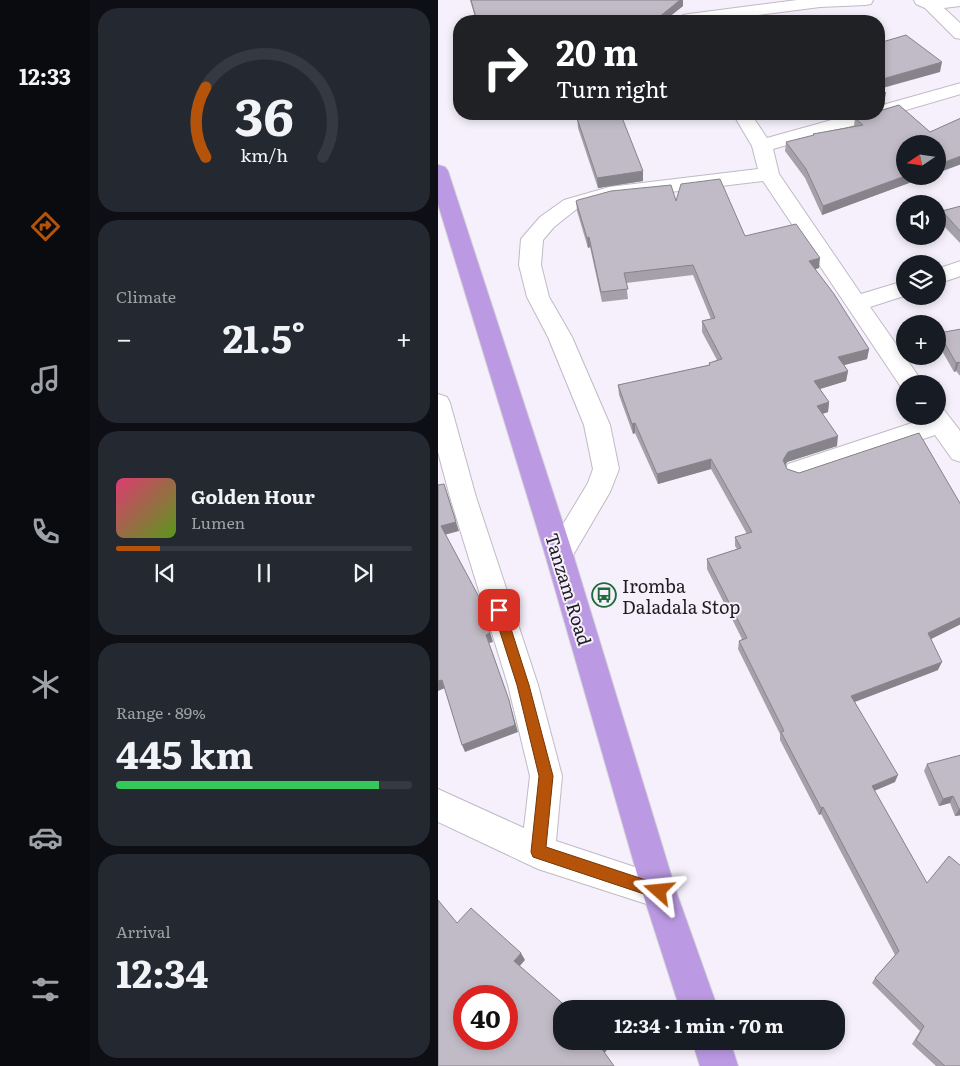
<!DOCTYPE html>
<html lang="en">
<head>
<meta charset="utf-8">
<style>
  :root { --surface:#171b24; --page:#242831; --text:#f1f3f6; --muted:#9ea1a6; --line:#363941; --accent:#b45309 }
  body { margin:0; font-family:Literata,serif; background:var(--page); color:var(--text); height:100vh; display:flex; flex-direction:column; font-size:19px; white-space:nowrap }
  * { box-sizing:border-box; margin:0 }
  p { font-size:16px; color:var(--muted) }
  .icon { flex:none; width:28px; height:28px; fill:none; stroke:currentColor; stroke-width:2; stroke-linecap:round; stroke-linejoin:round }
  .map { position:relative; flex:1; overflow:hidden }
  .sheet { display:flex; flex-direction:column; gap:8px; padding:8px; background:#0d0f14; width:348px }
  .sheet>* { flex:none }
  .banner { position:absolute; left:15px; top:15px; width:432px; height:105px; border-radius:20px; box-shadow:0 2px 8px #0003; background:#202124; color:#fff; overflow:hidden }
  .needle { width:32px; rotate:257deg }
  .fabs { position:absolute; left:458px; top:135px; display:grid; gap:10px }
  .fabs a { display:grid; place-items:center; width:50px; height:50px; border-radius:50%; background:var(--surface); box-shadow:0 2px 8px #0003; font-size:25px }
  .speed { position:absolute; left:15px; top:985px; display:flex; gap:10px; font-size:25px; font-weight:700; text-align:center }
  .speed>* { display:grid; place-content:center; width:65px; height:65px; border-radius:50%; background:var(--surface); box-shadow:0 2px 8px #0003; line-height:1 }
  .speed .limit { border:8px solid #d22; background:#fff; color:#111 }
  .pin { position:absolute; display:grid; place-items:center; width:42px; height:42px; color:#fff; margin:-21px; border-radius:10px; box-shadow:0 2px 8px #0006 }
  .me { position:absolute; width:55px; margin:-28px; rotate:288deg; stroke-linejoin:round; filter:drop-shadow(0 0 4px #0008) }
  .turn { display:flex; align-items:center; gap:18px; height:105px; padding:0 20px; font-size:22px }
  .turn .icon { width:65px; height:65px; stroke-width:2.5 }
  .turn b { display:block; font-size:35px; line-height:42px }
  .big { font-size:38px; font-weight:700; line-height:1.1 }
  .sheet .widget { flex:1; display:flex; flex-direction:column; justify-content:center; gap:8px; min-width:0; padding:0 18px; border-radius:20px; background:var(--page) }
  .sheet .dial { align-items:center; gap:0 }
  .dial svg { height:130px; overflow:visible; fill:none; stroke:var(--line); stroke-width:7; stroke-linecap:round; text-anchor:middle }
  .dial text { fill:var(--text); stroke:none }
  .song { display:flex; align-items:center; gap:15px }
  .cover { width:60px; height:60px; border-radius:8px; background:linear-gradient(135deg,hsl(340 70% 55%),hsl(90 70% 35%)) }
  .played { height:5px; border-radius:2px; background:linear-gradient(90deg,var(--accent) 15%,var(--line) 15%) }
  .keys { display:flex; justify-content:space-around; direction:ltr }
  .heat { display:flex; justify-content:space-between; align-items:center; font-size:28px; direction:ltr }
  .charge { height:8px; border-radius:4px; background:linear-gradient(90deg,#34c759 89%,var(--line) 0) }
  .trip { position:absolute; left:115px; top:1000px; width:292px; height:50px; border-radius:20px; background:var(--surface); box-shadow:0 2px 8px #0003; font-weight:700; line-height:50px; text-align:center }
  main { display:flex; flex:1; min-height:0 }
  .dock { display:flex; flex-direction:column; width:90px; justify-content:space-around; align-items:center; background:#090b0e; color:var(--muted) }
  .dock .icon { width:35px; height:35px }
  .dock .active { color:var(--accent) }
  .dock b { font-size:22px; color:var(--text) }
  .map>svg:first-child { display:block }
</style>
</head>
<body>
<main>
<nav class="dock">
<b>12:33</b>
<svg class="icon active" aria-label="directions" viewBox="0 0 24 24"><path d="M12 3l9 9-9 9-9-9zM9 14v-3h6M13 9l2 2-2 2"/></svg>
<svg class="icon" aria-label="music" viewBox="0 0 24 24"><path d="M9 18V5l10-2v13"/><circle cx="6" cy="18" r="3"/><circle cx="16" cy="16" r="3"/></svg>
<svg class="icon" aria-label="phone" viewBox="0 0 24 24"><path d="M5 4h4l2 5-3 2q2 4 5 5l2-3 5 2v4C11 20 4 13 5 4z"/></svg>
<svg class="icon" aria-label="climate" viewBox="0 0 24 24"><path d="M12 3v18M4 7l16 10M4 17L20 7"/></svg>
<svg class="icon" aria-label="car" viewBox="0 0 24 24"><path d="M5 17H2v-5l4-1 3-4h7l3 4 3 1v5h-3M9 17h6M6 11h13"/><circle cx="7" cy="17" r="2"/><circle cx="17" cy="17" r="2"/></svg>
<svg class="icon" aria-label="filters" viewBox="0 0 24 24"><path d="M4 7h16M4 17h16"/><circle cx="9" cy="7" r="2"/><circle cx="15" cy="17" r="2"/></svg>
</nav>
<section class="sheet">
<div class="widget dial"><svg viewBox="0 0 100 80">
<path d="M14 69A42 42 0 1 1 86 69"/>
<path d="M14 69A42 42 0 0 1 14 26" stroke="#b45309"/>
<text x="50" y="56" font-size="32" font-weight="700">36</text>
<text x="50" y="72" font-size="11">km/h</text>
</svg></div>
<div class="widget"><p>Climate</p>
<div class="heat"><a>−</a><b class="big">21.5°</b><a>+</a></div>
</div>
<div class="widget">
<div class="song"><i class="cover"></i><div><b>Golden Hour</b><p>Lumen</p></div></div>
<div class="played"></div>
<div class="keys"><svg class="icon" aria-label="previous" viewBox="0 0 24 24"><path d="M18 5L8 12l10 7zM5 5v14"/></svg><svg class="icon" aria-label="pause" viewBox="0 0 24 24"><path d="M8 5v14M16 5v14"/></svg><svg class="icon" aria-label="next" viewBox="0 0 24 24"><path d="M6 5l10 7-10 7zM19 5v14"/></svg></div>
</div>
<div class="widget"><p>Range · 89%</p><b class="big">445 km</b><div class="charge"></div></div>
<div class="widget"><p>Arrival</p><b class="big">12:34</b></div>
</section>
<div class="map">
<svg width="523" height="1066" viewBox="0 0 523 1066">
  <rect width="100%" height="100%" fill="#f5f0fb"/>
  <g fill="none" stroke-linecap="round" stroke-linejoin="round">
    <g stroke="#bfbac5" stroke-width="2">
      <path id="minor" d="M 359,0 L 435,0 L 433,4 L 427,5 L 382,7 L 273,21 L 244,21 L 242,19 L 245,15 L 251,14 Z
        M 476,0 L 523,0 L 523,6 L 506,8 L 523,24 L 523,39 L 517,38 L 487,8 L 478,4 Z
        M 523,83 L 523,94 L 335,149 L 341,174 L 423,294 L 466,281 L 466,296 L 432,307 L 486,384 L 466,384 L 465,390 L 325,181 L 173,199 L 140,208 L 116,227 L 105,240 L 103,265 L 111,297 L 134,337 L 172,425 L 181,469 L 172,492 L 131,562 L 121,565 L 111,562 L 107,554 L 150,483 L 155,469 L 146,425 L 110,337 L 89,297 L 81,265 L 83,239 L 102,217 L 126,200 L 171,187 L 320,169 L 314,146 L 295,114 L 313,114 L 329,138 L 415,114 L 441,114 L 441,106 Z
        M 523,261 L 523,276 L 499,284 L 499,269 Z
        M 0,394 L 9,397 L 12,403 L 38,497 L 100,685 L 124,776 L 118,841 L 233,879 L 238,891 L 233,903 L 221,908 L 100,869 L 0,822 L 0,789 L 86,828 L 92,776 L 70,685 L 12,497 L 0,452 Z
        M 499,407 L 506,410 L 523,432 L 523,462 L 514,459 L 497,435 L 359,481 L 350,478 L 346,471 L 350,464 L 486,419 L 485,416 L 499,416 Z"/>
    </g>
    <g stroke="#d2d2d3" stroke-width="2">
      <path id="highway" d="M 0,165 L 7,167 L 10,171 L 135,554 L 238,891 L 280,1009 L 242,1009 L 204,891 L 107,554 L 0,204 Z
        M 254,1041 L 292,1041 L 300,1066 L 262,1066 Z"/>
    </g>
    <use href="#minor" fill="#fff" fill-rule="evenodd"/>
    <use href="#highway" fill="#bc9ae3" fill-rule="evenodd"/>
  </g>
  <path fill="#a5a1aa" d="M 32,0 L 245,0 L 245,6 L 226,21 L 38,21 Z
    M 461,105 L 492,132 L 523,118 L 523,164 L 499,173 L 499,144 L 466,144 L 466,176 L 490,176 L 384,215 L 367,178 L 347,151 L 348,142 L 375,136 L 375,134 L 416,126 L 417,118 L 433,114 L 441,114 L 441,111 Z
    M 139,118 L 205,181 L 160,188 L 140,128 Z
    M 138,201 L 238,201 L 307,236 L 381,268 L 377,269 L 431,349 L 429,359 L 406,365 L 410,371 L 408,381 L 382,389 L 391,402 L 390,412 L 384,414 L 399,446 L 349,462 L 348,465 L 349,469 L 361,473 L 523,505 L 523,624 L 493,639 L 500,670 L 417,702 L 457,782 L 436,791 L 523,1066 L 498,1066 L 474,1044 L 482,1031 L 434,983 L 437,978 L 457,955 L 383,814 L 381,815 L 342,740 L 342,734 L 300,649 L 301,641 L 304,639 L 269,569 L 269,559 L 299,549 L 297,546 L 297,537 L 309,534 L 273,469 L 220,484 L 197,433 L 195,434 L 181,395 L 180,385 L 271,365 L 271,363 L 279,360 L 264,332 L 264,321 L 273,319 L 255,275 L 188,283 L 190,299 L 164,302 L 152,247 L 150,248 L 139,211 Z
    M 523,206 L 523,244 L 501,221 L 504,211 Z
    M 523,329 L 523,377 L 518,371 L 516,372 L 499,342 L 501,333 Z
    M 523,755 L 523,815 L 517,816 L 512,803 L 501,806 L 486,771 L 489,764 Z"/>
  <path fill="#86838b" d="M 242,0 L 245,0 L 245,6 L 226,21 L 206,21 Z
    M 504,62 L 502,72 L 441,89 L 441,80 Z
    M 448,93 L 446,103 L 441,104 L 441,95 Z
    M 523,156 L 523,164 L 499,173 L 499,165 Z
    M 205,171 L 205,181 L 160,188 L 159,178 Z
    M 467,176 L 490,176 L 384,215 L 385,206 Z
    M 151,237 L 152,247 L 150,248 L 149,238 Z
    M 382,258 L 381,268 L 370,271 L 371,261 Z
    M 431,349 L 429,359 L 399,367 L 400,357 Z
    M 521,362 L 518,371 L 516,372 L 518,363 Z
    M 410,371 L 408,381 L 375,391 L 376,381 Z
    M 391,402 L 390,412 L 378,416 L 379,406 Z
    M 197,423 L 197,433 L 195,434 L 194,424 Z
    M 400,436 L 399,446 L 349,462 L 344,470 L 345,460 L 350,452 Z
    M 273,459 L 273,469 L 220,484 L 219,474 Z
    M 9,493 L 21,531 L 6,535 L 3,526 Z
    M 41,597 L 55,642 L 51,643 L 48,635 Z
    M 523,617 L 523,624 L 487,642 L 490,633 Z
    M 504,662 L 500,670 L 411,704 L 413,696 Z
    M 4,680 L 7,688 L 0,691 L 0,681 Z
    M 71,700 L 80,732 L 27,752 L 24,745 Z
    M 460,775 L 457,782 L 431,793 L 434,786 Z
    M 515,796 L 512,803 L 501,806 L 505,799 Z
    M 385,807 L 383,814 L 381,815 L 383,808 Z
    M 521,809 L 523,809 L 523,815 L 517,816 Z
    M 83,953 L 87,960 L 80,968 L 76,961 Z
    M 170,1042 L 171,1047 L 166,1054 L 164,1049 Z"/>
  <path fill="#c0bbc6" stroke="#86838b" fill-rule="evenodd" d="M 33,0 L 242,0 L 220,18 L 207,20 L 206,21 L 39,21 Z
    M 468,35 L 504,62 L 441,80 L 441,43 Z
    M 441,87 L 448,93 L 441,95 Z
    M 461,105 L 492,132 L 523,118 L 523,156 L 499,165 L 499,144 L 466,144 L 466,176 L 467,176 L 385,206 L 368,169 L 348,142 L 376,135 L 375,134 L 425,125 L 417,118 L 433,114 L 441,114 L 441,111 Z
    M 183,115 L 205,171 L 159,178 L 139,118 Z
    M 282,179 L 307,236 L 358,224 L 382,258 L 371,261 L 396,294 L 431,349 L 400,357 L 410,371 L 376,381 L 391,402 L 379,406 L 400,436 L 350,452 L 345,460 L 349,469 L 361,473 L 481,433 L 523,505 L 523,617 L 490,633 L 504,662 L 413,696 L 460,775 L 434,786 L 489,883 L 511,856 L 523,866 L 523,1066 L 507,1066 L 478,1040 L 486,1026 L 437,978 L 461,951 L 385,807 L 383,808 L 343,732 L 346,731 L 301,641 L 309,638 L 269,559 L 303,548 L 297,537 L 314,532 L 273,459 L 219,474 L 197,423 L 194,424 L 180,385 L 272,365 L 271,363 L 284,359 L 264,321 L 277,318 L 255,265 L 186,273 L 190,289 L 163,292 L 151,237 L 149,238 L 138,201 L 140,200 L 173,191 L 233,185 L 238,201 L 243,184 Z
    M 523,206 L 523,232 L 504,211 Z
    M 523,329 L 523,364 L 521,362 L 518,363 L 501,333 Z
    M 6,484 L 18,522 L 3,526 L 41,597 L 52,633 L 48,635 L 71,700 L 77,725 L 24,745 L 4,680 L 0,681 L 0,485 Z
    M 523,755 L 523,809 L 521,809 L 515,796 L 505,799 L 489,764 Z
    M 0,900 L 19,923 L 33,908 L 83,953 L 76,961 L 131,1009 L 124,1009 L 124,1041 L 168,1041 L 170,1042 L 164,1049 L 176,1066 L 0,1066 ZM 26,996 L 69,996 L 69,1039 L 26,1039 Z"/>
  <path fill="#b45309" stroke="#753606" d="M 61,605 L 65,606 L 67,610 L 91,685 L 115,776 L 108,847 L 226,886 L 228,891 L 226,896 L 221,899 L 95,857 L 93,852 L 101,776 L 79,685 L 55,610 L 57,606 Z"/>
  <defs>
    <g id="bus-ring" transform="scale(1.25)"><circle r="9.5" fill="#f5f0fb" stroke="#1e6a39" stroke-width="1.5"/><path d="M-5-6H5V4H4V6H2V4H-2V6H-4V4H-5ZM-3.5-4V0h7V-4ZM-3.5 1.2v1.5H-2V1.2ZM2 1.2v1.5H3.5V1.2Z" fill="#1e6a39"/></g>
  </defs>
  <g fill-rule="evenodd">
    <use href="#bus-ring" x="166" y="595"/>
  </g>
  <g text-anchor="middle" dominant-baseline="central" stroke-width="4" stroke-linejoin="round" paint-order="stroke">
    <g font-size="18" fill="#1f1d21" stroke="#f5f0fb" text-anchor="start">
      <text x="184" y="585">Iromba<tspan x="184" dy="21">Daladala Stop</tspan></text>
    </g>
    <g font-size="18" fill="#1f1d21" stroke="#f5f0fb">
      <text transform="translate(131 589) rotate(73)">Tanzam Road</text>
    </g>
  </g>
</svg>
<div class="fabs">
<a><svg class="needle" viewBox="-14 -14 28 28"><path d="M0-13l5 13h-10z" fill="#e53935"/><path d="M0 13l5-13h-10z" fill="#9ea1a6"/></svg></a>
<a><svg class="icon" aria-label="sound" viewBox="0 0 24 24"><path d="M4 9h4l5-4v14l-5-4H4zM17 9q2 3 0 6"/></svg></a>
<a><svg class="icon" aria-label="layers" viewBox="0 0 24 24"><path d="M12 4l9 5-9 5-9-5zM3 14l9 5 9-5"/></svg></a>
<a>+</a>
<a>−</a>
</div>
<div class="speed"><div class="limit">40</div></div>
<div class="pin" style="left:61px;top:610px;background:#d93025"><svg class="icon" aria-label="arrive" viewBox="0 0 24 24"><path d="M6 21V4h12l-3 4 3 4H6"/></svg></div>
<svg class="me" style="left:221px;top:891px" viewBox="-20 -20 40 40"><path d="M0-17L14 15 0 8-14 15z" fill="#b45309" stroke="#fff" stroke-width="4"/></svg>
<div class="trip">12:34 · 1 min · 70 m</div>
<div class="banner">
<div class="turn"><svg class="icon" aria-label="right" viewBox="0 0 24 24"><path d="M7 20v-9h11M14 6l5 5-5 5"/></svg><div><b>20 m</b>Turn right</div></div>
</div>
</div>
</main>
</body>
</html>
